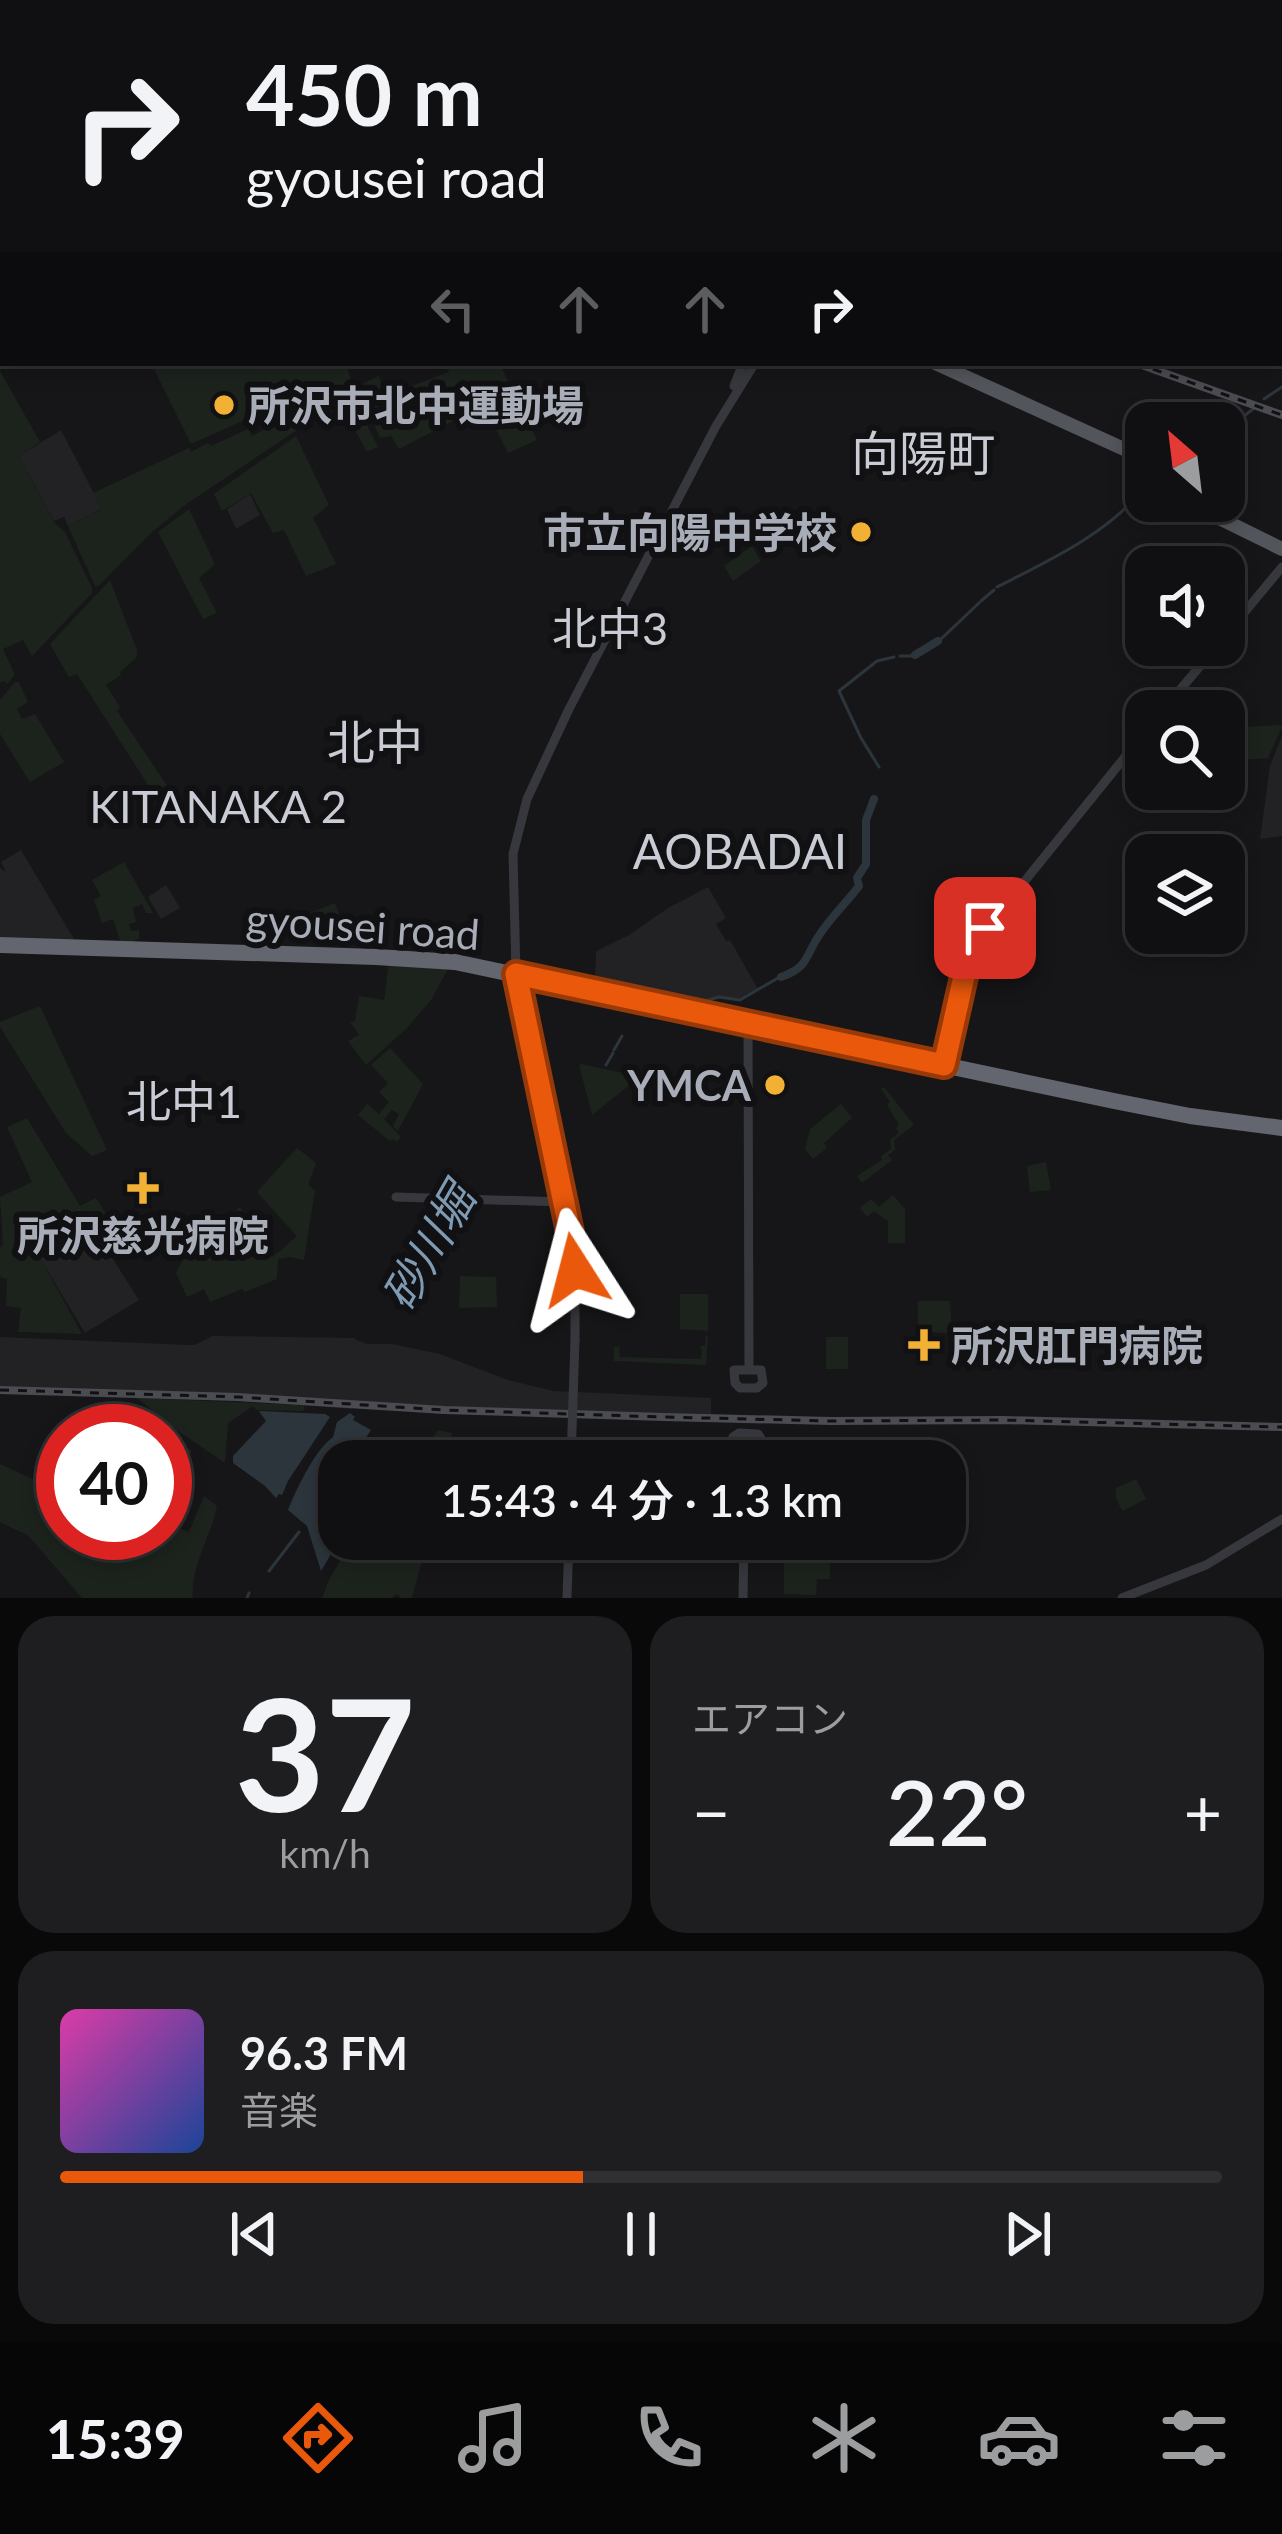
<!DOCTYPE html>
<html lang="ja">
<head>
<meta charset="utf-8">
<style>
  :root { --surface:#101012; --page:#1e1e20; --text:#f1f3f6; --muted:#9c9d9f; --line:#303032; --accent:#ea580c }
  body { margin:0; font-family:Lato,"Noto Sans JP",sans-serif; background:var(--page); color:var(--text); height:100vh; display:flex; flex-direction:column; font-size:45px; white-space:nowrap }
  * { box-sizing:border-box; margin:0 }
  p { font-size:39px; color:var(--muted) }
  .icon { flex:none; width:66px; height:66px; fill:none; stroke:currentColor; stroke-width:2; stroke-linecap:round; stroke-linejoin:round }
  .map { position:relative; height:1598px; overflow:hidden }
  .side { display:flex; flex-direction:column; gap:18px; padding:18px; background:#09090a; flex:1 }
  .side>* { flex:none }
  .banner { position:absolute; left:0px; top:0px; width:1284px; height:366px; box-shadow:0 6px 18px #0003,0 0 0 3px var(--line); background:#101012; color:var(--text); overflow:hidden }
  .needle { width:78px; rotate:332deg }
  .fabs { position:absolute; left:1125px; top:402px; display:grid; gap:24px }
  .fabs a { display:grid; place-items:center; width:120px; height:120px; border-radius:24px; background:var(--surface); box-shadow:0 6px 18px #0003,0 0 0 3px var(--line); font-size:60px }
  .speed { position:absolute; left:36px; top:1404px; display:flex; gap:24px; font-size:60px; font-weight:700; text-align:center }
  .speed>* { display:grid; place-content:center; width:156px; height:156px; border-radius:50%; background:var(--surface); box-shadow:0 6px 18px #0003,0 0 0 3px var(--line); line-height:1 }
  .speed .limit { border:18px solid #d22; background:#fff; color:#111 }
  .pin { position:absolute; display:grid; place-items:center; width:102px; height:102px; color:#fff; margin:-51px; border-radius:24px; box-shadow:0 6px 18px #0006 }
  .me { position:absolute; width:132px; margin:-66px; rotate:351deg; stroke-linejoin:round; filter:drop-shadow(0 0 9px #0008) }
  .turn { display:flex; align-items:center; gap:42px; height:252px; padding:0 48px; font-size:54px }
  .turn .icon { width:156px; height:156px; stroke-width:2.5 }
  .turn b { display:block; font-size:84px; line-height:102px }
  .lanes { display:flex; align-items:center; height:114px; padding:0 48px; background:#0003; justify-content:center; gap:60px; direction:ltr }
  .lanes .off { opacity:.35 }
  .big { font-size:90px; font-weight:600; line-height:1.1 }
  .side .card { flex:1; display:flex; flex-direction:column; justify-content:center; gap:18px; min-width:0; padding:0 42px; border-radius:36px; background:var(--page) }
  .side .dial { align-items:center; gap:0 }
  .dial b { font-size:156px; line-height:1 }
  .song { display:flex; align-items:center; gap:36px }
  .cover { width:144px; height:144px; border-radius:18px; background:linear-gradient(135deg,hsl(320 70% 55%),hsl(220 70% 35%)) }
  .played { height:12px; border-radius:6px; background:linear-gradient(90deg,var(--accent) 45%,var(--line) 45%) }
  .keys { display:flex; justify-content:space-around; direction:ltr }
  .heat { display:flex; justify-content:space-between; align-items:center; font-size:66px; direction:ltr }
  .side .tiles { flex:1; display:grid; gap:18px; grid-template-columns:1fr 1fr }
  .card:last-child { grid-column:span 2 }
  .trip { position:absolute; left:318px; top:1440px; width:648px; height:120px; border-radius:36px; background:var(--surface); box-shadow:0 6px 18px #0003,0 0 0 3px var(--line); font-weight:600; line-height:120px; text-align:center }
  .tab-bar { display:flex; height:192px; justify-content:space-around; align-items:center; background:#060607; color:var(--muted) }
  .tab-bar .icon { width:84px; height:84px }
  .tab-bar .on { color:var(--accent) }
  .tab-bar b { font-size:54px; color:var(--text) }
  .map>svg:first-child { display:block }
</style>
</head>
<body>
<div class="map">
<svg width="1282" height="1598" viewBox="0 0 1282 1598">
  <rect width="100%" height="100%" fill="#161618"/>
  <path fill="#222225" d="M 0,0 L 130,0 L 138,3 L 3,3 L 3,73 L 0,73 Z
    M 61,430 L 102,509 L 68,526 L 64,517 L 54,521 L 19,456 Z
    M 250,494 L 260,515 L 236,529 L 227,509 Z
    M 1282,736 L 1282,836 L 1260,839 L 1270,766 Z
    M 21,850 L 77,944 L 0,940 L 0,868 L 6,872 L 1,862 Z
    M 166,885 L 180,908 L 161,919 L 148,897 Z
    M 708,887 L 726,918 L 716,924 L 726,941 L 730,940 L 758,989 L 737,1000 L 719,996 L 688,1003 L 671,999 L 668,993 L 656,998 L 595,985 L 596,951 L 629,935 L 668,908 Z
    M 1019,893 L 1036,909 L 994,962 L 975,959 L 974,956 L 988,932 Z
    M 80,1207 L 139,1300 L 85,1333 L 40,1258 L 67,1244 L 52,1218 Z
    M 212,1336 L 355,1338 L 356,1340 L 367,1344 L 392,1344 L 440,1354 L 508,1380 L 554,1391 L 711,1398 L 711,1419 L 357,1409 L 356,1407 L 352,1409 L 239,1401 L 0,1392 L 0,1337 L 188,1345 L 195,1345 Z"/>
  <path fill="#1c231d" d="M 151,363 L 321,363 L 323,366 L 346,363 L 352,383 L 291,399 L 191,444 Z
    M 446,363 L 499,363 L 537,440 L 508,453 L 484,405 L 399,449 L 391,436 L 380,438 L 359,389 L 360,385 L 379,376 L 385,396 L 449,372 Z
    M 0,371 L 40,442 L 19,456 L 54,522 L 65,532 L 92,588 L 92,593 L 32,656 L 23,640 L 3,649 L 15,675 L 7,684 L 4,681 L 0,683 Z
    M 334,393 L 339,409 L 309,422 L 185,505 L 152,532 L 98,586 L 95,586 L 68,526 L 101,510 L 93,493 L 189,448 L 191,452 L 208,443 L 211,446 L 248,429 L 252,436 L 283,419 L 282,408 Z
    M 358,407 L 378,447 L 367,452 L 345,412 Z
    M 296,436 L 329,505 L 313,518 L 336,564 L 306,576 L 284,530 L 273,533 L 251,493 L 222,511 L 214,494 Z
    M 189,509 L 215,564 L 199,578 L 217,613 L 203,619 L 158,532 Z
    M 752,546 L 761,561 L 733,581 L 724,566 Z
    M 110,580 L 137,650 L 136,658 L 120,672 L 121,675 L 106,685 L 120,707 L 117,711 L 172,793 L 159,802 L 77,674 L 69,677 L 50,644 Z
    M 15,682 L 19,682 L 28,702 L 17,709 L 22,719 L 35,714 L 64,762 L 30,782 L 0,734 L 0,700 Z
    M 1280,725 L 1282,727 L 1268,758 L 1224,761 L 1224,728 Z
    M 124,862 L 153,913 L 146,913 L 142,904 L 133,908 L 136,922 L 129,924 L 131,931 L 139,930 L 139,939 L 135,940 L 135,946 L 122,946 L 113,919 L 102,923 L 94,900 L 101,896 L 92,880 Z
    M 335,903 L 347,935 L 338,938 L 334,931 L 324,935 L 326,941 L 322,943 L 310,913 Z
    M 389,961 L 450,965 L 431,1000 L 407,1028 L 366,1065 L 348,1041 L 359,1035 L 350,1022 L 355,1021 L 359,996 L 384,1000 Z
    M 40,1006 L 107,1150 L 92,1156 L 66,1133 L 0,1027 L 0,1022 Z
    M 390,1048 L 423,1084 L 398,1131 L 393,1126 L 399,1114 L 392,1110 L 384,1119 L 401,1137 L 397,1142 L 393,1139 L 390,1141 L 358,1115 L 367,1104 L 379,1114 L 389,1102 L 379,1092 L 388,1083 L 371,1065 Z
    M 581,1064 L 637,1076 L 637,1079 L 592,1115 L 579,1065 Z
    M 884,1087 L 914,1125 L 894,1140 L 895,1150 L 888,1155 L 892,1160 L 862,1183 L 857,1176 L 882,1160 L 881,1156 L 891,1149 L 890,1140 L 899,1133 L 896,1128 L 899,1125 L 887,1105 L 890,1102 L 881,1089 Z
    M 841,1104 L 852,1118 L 824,1143 L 827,1148 L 813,1159 L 805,1149 L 810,1129 Z
    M 27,1118 L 80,1206 L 96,1198 L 114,1227 L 100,1237 L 80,1207 L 52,1217 L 67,1243 L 40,1258 L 82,1334 L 18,1332 L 21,1308 L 6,1306 L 7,1279 L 0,1277 L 0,1247 L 3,1245 L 0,1197 L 32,1182 L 7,1127 Z
    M 297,1148 L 316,1163 L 308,1185 L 315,1190 L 304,1260 L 289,1257 L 278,1259 L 277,1279 L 245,1292 L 242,1289 L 210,1302 L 204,1289 L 187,1297 L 176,1273 L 189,1247 L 240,1207 L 273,1257 L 297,1236 L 257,1192 Z
    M 1046,1162 L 1051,1190 L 1030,1192 L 1027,1166 Z
    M 893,1195 L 905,1209 L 905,1243 L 888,1243 L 888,1221 L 874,1211 L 867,1217 L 860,1208 L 871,1199 L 879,1207 Z
    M 460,1276 L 496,1277 L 497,1307 L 459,1308 Z
    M 680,1294 L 708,1294 L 708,1331 L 680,1329 Z
    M 918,1301 L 950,1301 L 952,1333 L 918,1332 Z
    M 1177,1334 L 1192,1361 L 1170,1371 L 1159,1348 Z
    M 706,1335 L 708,1337 L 706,1365 L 614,1361 L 614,1347 L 619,1347 L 620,1357 L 701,1359 L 702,1350 L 699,1346 L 705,1346 Z
    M 826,1337 L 848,1337 L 848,1369 L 826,1369 Z
    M 137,1398 L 304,1405 L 304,1411 L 257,1410 L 253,1406 L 228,1423 L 225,1463 L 178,1431 Z
    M 438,1430 L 452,1433 L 448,1461 L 416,1461 Z
    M 165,1433 L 192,1451 L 176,1475 L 165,1468 Z
    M 0,1464 L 54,1489 L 63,1476 L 63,1533 L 165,1533 L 165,1524 L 189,1532 L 204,1496 L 217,1506 C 211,1537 189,1569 193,1598 L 82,1598 L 29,1536 L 0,1522 Z
    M 1136,1479 L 1146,1499 L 1122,1511 L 1116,1498 L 1116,1488 Z
    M 352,1539 L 428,1539 L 412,1598 L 401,1598 L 397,1594 L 391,1598 L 322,1598 L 329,1580 Z
    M 865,1539 L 905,1539 L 904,1561 L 864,1560 Z
    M 784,1562 L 830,1562 L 830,1579 L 817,1579 L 816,1595 L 784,1594 Z"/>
  <path fill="#2c353c" d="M 259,1411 L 325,1414 L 330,1417 L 288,1481 L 282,1495 L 279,1494 L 276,1498 L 265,1486 L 233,1463 L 233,1456 L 266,1421 Z
    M 350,1413 L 355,1417 L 353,1420 L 371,1430 L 362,1444 L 379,1460 L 339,1461 L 339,1501 L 323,1513 L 326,1515 L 339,1507 L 340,1539 L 321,1571 L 307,1526 L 288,1510 C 297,1488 314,1451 333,1437 L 337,1422 Z"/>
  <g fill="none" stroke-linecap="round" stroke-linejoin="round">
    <path stroke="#2c353c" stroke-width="3" d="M 1264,399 L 1282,387
      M 1224,432 L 1253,409
      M 997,587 C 1050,560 1109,533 1146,486
      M 981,601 L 994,590
      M 941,639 L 979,603
      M 900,656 L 911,656
      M 879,767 L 861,738 L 839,691 L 877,661 L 894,657
      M 693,1004 L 719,997 L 740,1000 L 778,978
      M 614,1050 L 622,1036
      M 606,1065 L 613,1053
      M 269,1571 L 299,1532
      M 247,1598 L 249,1593"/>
    <path stroke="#2c353c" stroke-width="8" d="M 915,655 L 938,641
      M 781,977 C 810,967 805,955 820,934 C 831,917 847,902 859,886 L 857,878 L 866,864 L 866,820 L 874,799"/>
    <path stroke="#37383d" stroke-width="9" d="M 322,3 L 324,0
      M 934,3 L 936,0
      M 1281,174 L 1282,174
      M 734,386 L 743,363
      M 1224,637 L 1282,567
      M 1162,711 L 1218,645
      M 748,1024 L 749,1370
      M 944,1065 L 968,959 L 978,939 L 1146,731
      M 396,1197 L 564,1202
      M 575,1340 L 575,1270 L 570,1232 L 516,974 L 513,854 L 527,799 L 569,709 L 716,426 L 755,363
      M 734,1370 L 761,1370 L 763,1383 L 757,1388 L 740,1388 L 735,1383 Z
      M 739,1433 L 758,1434 L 762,1440 L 761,1449 L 755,1452 L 736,1450 L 733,1437 Z
      M 567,1598 L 569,1539
      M 743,1598 L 744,1539
      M 1122,1598 L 1206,1565 L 1282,1519"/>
    <path stroke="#53555c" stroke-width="14" d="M 209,0 L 215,3
      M 935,363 L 1146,459
      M 1191,501 L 1209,513 L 1282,549"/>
    <path stroke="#63666e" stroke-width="16" d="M 0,945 L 376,957 L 455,962 L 1114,1101 L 1190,1116 L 1282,1128"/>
    <g stroke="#4a4c52" stroke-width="8">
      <path id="rail" d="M 29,0 L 37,3
        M 111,0 L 119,3
        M 1136,363 L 1282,415
        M 0,1390 L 238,1397 L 444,1410 L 664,1417 L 831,1421 L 1002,1420 L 1282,1427"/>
    </g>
    <use href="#rail" stroke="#111113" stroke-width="3" stroke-dasharray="9" stroke-linecap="butt"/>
    <path stroke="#37383d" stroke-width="9" d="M 571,1461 L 575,1340"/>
  </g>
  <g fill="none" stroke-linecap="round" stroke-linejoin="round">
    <g stroke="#983908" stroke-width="30">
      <path id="route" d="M 575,1270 L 570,1232 L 516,974 L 944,1065 L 968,959 L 985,928"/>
    </g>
    <use href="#route" stroke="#ea580c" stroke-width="21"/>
  </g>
  <g fill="#f2b134" stroke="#111113" stroke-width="4.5">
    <circle cx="224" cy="405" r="12"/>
    <circle cx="861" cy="532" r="12"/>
    <circle cx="775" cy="1085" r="12"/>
    <path d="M137 1170h12v12h12v12h-12v12h-12v-12h-12v-12h12z"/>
    <path d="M918 1327h12v12h12v12h-12v12h-12v-12h-12v-12h12z"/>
  </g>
  <g text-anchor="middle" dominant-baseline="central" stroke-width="12" stroke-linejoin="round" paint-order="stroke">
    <g font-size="42" font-weight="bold" fill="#a8adb8" stroke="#111113" text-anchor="start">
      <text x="248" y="405">所沢市北中運動場</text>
      <text x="837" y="532" text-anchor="end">市立向陽中学校</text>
      <text x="751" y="1085" text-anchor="end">YMCA</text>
      <text x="143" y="1235" text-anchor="middle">所沢慈光病院</text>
      <text x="951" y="1345">所沢肛門病院</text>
    </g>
    <g font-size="42" fill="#a8adb8" stroke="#111113">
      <text transform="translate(363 926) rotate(4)">gyousei road</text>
    </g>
    <g font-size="45" fill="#c9ccd4" stroke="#111113">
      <text x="610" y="628">北中3</text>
      <text x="218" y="806">KITANAKA 2</text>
      <text x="184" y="1101">北中1</text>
    </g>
    <g font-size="45" font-style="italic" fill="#7f9bb3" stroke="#111113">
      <text transform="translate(428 1247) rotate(-60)">砂川堀</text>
    </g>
    <g font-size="48" fill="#c9ccd4" stroke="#111113">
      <text x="923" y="452">向陽町</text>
      <text x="375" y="741">北中</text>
      <text x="740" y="850">AOBADAI</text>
    </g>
  </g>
</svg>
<div class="fabs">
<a><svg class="needle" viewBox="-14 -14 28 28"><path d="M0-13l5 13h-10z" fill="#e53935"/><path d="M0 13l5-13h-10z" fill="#9c9d9f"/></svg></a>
<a><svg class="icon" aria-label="sound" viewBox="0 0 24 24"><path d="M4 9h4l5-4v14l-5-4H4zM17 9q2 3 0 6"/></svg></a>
<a><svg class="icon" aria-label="search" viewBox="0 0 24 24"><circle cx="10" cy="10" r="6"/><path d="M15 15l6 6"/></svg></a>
<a><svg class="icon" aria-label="layers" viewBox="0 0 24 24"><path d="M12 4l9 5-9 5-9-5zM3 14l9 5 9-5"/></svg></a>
</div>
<div class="speed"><div class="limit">40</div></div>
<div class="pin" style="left:985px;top:928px;background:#d93025"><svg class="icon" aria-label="arrive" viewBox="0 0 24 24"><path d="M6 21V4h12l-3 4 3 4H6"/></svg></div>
<svg class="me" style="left:575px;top:1270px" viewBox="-20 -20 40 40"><path d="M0-17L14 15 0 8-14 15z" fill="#ea580c" stroke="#fff" stroke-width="4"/></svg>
<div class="trip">15:43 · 4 分 · 1.3 km</div>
<div class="banner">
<div class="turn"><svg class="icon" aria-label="right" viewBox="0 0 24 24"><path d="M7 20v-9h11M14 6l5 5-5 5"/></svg><div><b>450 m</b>gyousei road</div></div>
<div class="lanes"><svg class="icon off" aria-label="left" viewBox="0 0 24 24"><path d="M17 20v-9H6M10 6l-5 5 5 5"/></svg><svg class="icon off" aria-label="ahead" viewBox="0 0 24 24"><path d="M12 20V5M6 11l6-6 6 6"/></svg><svg class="icon off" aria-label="ahead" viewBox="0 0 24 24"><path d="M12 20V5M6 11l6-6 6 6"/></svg><svg class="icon" aria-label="right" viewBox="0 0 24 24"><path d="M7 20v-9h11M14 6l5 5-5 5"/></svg></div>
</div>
</div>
<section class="side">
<div class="tiles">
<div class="card dial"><b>37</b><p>km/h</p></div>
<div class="card"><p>エアコン</p>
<div class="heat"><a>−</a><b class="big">22°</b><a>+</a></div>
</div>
<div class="card">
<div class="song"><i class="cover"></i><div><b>96.3 FM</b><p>音楽</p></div></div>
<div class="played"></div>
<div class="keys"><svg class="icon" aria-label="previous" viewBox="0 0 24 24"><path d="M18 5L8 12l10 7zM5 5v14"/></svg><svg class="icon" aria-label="pause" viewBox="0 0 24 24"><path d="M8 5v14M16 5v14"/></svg><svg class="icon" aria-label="next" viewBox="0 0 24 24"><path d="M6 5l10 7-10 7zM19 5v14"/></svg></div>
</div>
</div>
</section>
<nav class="tab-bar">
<b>15:39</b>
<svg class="icon on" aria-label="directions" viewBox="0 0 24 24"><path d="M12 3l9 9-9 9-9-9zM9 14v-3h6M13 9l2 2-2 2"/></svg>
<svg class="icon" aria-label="music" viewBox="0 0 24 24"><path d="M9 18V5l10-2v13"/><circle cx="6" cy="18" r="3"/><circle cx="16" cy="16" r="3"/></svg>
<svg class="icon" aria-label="phone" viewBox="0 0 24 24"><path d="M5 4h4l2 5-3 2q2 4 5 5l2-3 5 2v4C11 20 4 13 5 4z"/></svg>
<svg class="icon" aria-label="climate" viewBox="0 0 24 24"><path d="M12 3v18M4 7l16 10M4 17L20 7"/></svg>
<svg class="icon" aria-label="car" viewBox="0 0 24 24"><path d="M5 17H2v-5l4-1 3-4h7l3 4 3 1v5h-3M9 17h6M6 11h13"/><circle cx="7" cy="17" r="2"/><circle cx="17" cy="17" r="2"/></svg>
<svg class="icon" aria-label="filters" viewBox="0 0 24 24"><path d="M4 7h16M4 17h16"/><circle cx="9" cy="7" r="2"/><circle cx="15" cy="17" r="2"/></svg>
</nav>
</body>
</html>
